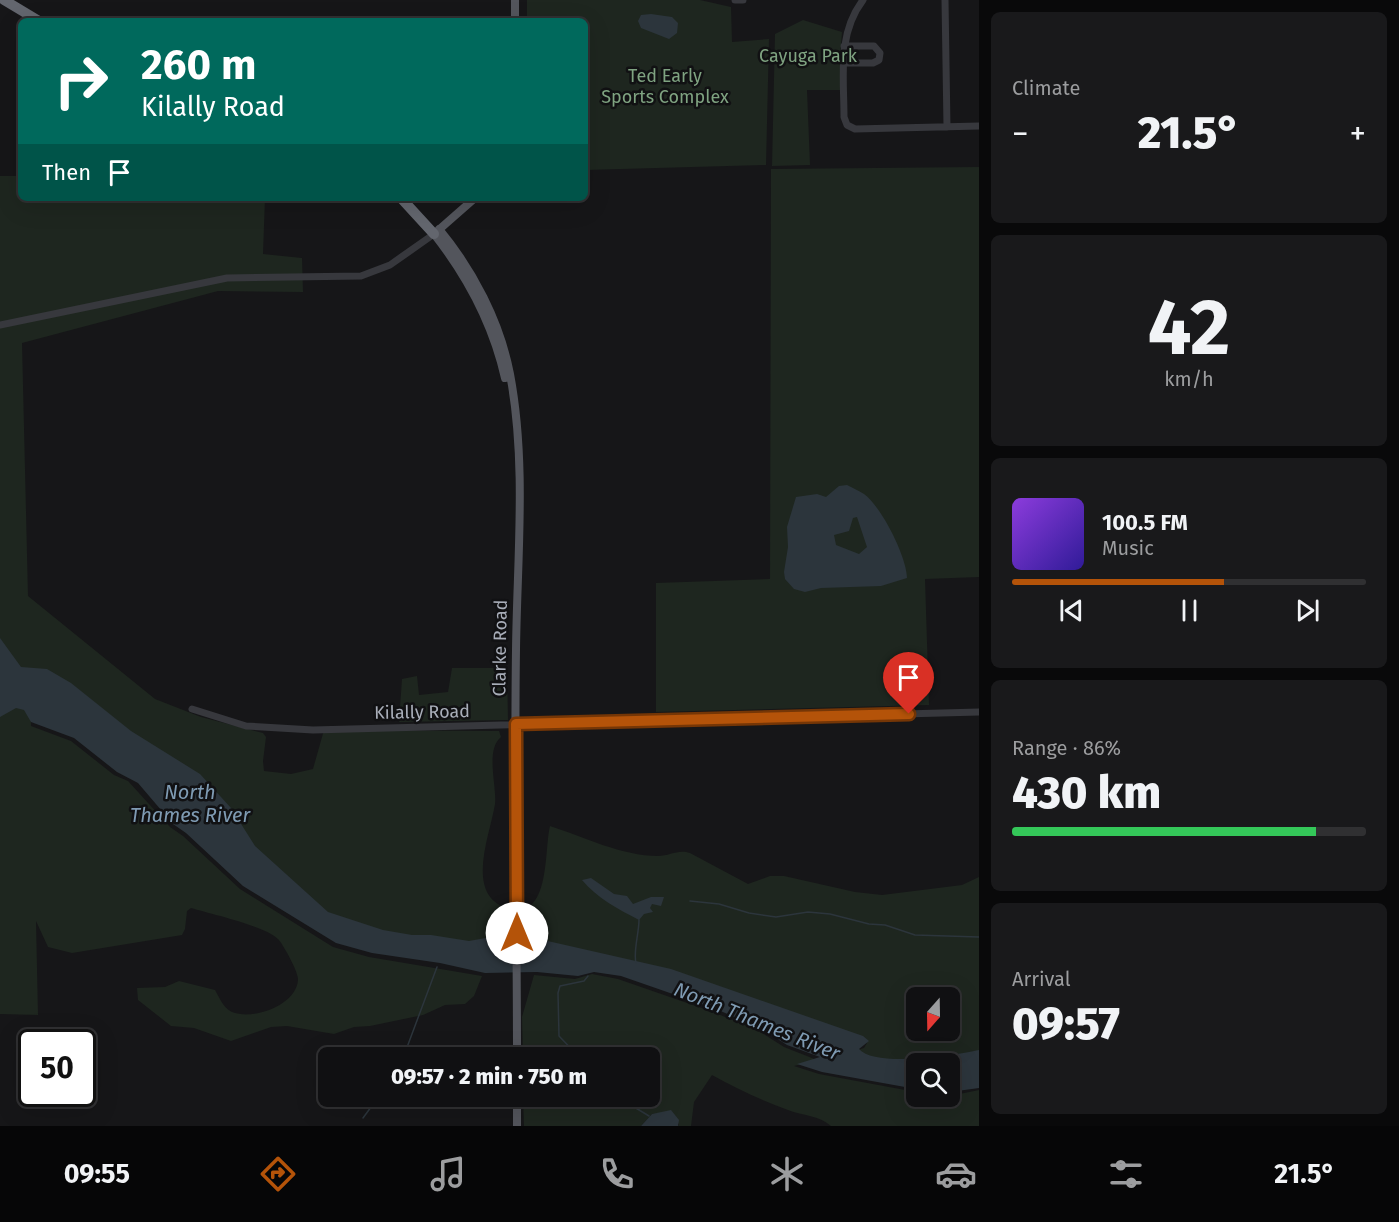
<!DOCTYPE html>
<html lang="en">
<head>
<meta charset="utf-8">
<style>
  :root { --surface:#101012; --page:#19191b; --text:#f1f3f6; --muted:#9c9d9f; --line:#303032; --accent:#b45309 }
  body { margin:0; font-family:"Fira Sans",sans-serif; background:var(--page); color:var(--text); height:100vh; display:flex; flex-direction:column; font-size:22px; white-space:nowrap }
  * { box-sizing:border-box; margin:0 }
  p { font-size:20px; color:var(--muted) }
  .icon { flex:none; width:33px; height:33px; fill:none; stroke:currentColor; stroke-width:2; stroke-linecap:round; stroke-linejoin:round }
  .map { position:relative; flex:1; overflow:hidden }
  .drawer { display:flex; flex-direction:column; gap:12px; padding:12px; background:#09090a; width:420px }
  .drawer>* { flex:none }
  .hud { position:absolute; left:18px; top:18px; width:570px; height:183px; border-radius:9px; box-shadow:0 6px 24px #0002,0 0 0 2px var(--line); background:#00695c; color:#fff; overflow:hidden }
  .needle { width:39px; rotate:200deg }
  .controls { position:absolute; left:906px; top:987px; display:grid; gap:12px }
  .controls a { display:grid; place-items:center; width:54px; height:54px; border-radius:9px; background:var(--surface); box-shadow:0 6px 24px #0002,0 0 0 2px var(--line); font-size:30px }
  .speed { position:absolute; left:18px; top:1029px; display:flex; gap:12px; font-size:30px; font-weight:700; text-align:center }
  .speed>* { display:grid; place-content:center; width:78px; height:78px; border-radius:50%; background:var(--surface); box-shadow:0 6px 24px #0002,0 0 0 2px var(--line); line-height:1 }
  .speed .limit { border:3px solid #111; border-radius:9px; background:#fff; color:#111 }
  .pin { position:absolute; display:grid; place-items:center; width:51px; height:51px; color:#fff; margin:-62px -26px; border-radius:50% 50% 50% 0; rotate:-45deg; box-shadow:0 0 6px #0007 }
  .pin .icon { rotate:45deg }
  .me { position:absolute; width:66px; margin:-33px; rotate:0deg; stroke-linejoin:round; filter:drop-shadow(0 0 4px #0008) }
  .turn { display:flex; align-items:center; gap:21px; height:126px; padding:0 24px; font-size:27px }
  .turn .icon { width:78px; height:78px; stroke-width:2.5 }
  .turn b { display:block; font-size:42px; line-height:51px }
  .then { display:flex; align-items:center; height:57px; padding:0 24px; background:#0003; gap:12px; font-size:22px }
  .big { font-size:45px; font-weight:800; line-height:1.1 }
  .drawer .card { flex:1; display:flex; flex-direction:column; justify-content:center; gap:9px; min-width:0; padding:0 21px; border-radius:9px; background:var(--page) }
  .drawer .dial { align-items:center; gap:0 }
  .dial b { font-size:78px; line-height:1 }
  .song { display:flex; align-items:center; gap:18px }
  .cover { width:72px; height:72px; border-radius:9px; background:linear-gradient(135deg,hsl(270 70% 55%),hsl(250 70% 35%)) }
  .played { height:6px; border-radius:3px; background:linear-gradient(90deg,var(--accent) 60%,var(--line) 60%) }
  .keys { display:flex; justify-content:space-around; direction:ltr }
  .heat { display:flex; justify-content:space-between; align-items:center; font-size:33px; direction:ltr }
  .charge { height:9px; border-radius:4px; background:linear-gradient(90deg,#34c759 86%,var(--line) 0) }
  .trip { position:absolute; left:318px; top:1047px; width:342px; height:60px; border-radius:9px; background:var(--surface); box-shadow:0 6px 24px #0002,0 0 0 2px var(--line); font-weight:800; line-height:60px; text-align:center }
  .tab-bar { display:flex; height:96px; justify-content:space-around; align-items:center; background:#060607; color:var(--muted) }
  .tab-bar .icon { width:42px; height:42px }
  .tab-bar .active { color:var(--accent) }
  .tab-bar b { font-size:27px; color:var(--text) }
  main { display:flex; flex:1; min-height:0 }
  .map>svg:first-child { display:block }
</style>
</head>
<body>
<main>
<div class="map">
<svg width="979" height="1126" viewBox="0 0 979 1126">
  <rect width="100%" height="100%" fill="#161618"/>
  <path fill="#1e261f" fill-rule="evenodd" d="M 527,0 L 700,0 L 731,7 L 732,42 L 769,39 L 766,165 L 585,170 L 585,21 L 527,21 Z
    M 803,20 L 842,32 L 840,57 L 843,90 L 807,90 L 810,165 L 772,166 L 775,34 Z
    M 979,167 L 979,577 L 925,579 L 929,705 L 656,712 L 656,583 L 770,579 L 771,169 Z
    M 0,176 L 21,176 L 21,198 L 265,198 L 263,254 L 302,258 L 303,292 L 218,291 L 22,343 L 28,596 L 155,699 L 201,717 L 263,733 L 266,737 L 263,761 L 264,771 L 291,774 L 313,769 L 324,730 L 499,731 L 501,737 C 485,750 497,786 495,804 C 490,836 463,897 510,909 C 551,919 544,849 550,826 C 584,837 622,856 658,856 C 670,856 678,849 690,853 L 748,884 L 770,876 L 784,876 L 855,892 L 882,895 L 962,885 L 979,877 L 979,1052 C 939,1060 900,1065 860,1056 L 857,1050 L 864,1048 L 867,1043 L 718,986 L 466,943 L 380,932 L 326,914 L 30,670 L 31,726 L 71,741 L 114,775 L 128,781 L 170,827 L 183,836 L 240,889 L 333,947 L 369,957 L 482,976 L 474,996 L 465,1004 L 445,1005 L 423,1015 L 370,1026 L 354,1027 L 334,1034 L 287,1026 L 271,1027 L 231,1041 L 194,1028 L 171,1026 L 138,1000 L 137,988 L 165,987 L 179,981 L 215,990 C 220,999 225,1011 235,1013 C 256,1019 296,1005 298,980 C 299,973 283,944 278,939 C 265,926 211,914 191,908 L 187,911 L 185,929 L 182,935 L 72,953 L 48,947 L 36,921 L 38,1015 L 0,1014 ZM 916,998 L 950,998 L 950,1030 L 916,1030 Z
    M 452,668 L 507,668 L 508,720 L 399,722 L 402,679 L 417,676 L 419,695 L 448,692 Z
    M 592,974 L 618,979 L 713,1012 L 759,1031 L 784,1047 L 817,1060 L 794,1066 L 819,1074 L 916,1092 L 916,1096 L 950,1096 L 979,1090 L 979,1126 L 831,1126 C 819,1115 803,1116 788,1110 C 761,1100 737,1089 712,1075 L 694,1102 L 691,1126 L 678,1126 L 679,1124 L 665,1113 L 652,1114 L 641,1126 L 524,1126 L 523,1097 L 650,1096 L 650,1058 L 523,1057 L 522,1017 L 534,975 L 575,979 Z"/>
  <path fill="#2c353c" fill-rule="evenodd" d="M 651,14 L 672,17 L 678,23 L 677,33 L 669,39 L 641,28 L 638,21 L 641,15 Z
    M 847,485 C 853,488 859,491 864,494 C 881,506 907,557 907,578 L 881,586 L 821,588 L 805,592 L 794,589 L 785,579 L 784,572 L 788,547 L 787,527 L 796,497 L 817,494 L 826,497 L 839,486 ZM 857,517 L 867,547 L 859,554 L 836,545 L 834,535 L 849,531 L 853,518 Z
    M 0,638 L 21,667 L 47,669 L 71,683 L 131,731 L 200,774 L 231,808 L 255,846 L 328,912 L 383,930 L 412,935 L 431,935 L 469,941 L 491,937 L 530,937 L 671,969 L 863,1036 L 869,1041 L 859,1049 C 875,1068 956,1055 979,1050 L 979,1088 L 950,1092 L 950,1064 L 916,1064 L 916,1089 L 822,1072 L 797,1064 L 820,1057 L 787,1045 L 762,1029 L 716,1009 L 621,976 L 594,972 L 578,976 L 537,972 L 485,973 L 440,963 L 372,953 L 336,943 L 243,886 L 186,833 L 173,824 L 138,783 L 117,772 L 74,738 L 31,722 L 24,710 L 16,708 L 0,717 Z
    M 591,878 L 614,894 L 627,896 L 633,904 L 651,897 L 664,897 L 661,906 L 652,904 L 650,908 L 653,912 L 644,914 L 639,920 C 618,909 597,898 582,880 Z
    M 671,1110 L 679,1120 L 678,1126 L 641,1126 L 652,1114 Z"/>
  <g fill="none" stroke-linecap="round" stroke-linejoin="round">
    <path stroke="#2c353c" stroke-width="1.5" d="M 690,901 L 719,904 L 749,913 L 776,917 L 808,912 L 830,914 L 869,924 L 885,925 L 915,935 L 979,937
      M 636,963 C 633,952 639,933 639,920
      M 403,1058 L 437,967
      M 580,1058 L 559,1036 L 558,993 L 560,986 L 584,981 L 588,976
      M 616,1096 L 649,1116
      M 363,1118 L 374,1103 L 384,1096"/>
    <path stroke="#37383d" stroke-width="7" d="M 735,0 L 743,0
      M 863,0 C 837,34 844,76 844,117 L 847,125 L 855,129 L 979,126
      M 945,0 L 947,127
      M 844,63 L 873,63 L 879,60 L 880,53 L 874,46 L 844,46
      M 0,325 L 227,278 L 361,276 L 390,265 L 434,234
      M 192,709 L 246,726 L 313,730 L 979,712"/>
    <path stroke="#53555c" stroke-width="8" d="M 515,0 L 515,21
      M 475,198 L 434,234 C 467,276 493,325 505,378
      M 439,229 C 473,270 500,322 510,374 C 527,464 517,560 516,650 C 514,786 517,922 517,1058
      M 517,1096 L 517,1126"/>
    <path stroke="#63666e" stroke-width="10" d="M 4,0 L 39,21
      M 401,198 L 434,234"/>
  </g>
  <g fill="none" stroke-linecap="round" stroke-linejoin="round">
    <g stroke="#753606" stroke-width="15">
      <path id="route" d="M 517,933 L 516,724 L 909,714"/>
    </g>
    <use href="#route" stroke="#b45309" stroke-width="10"/>
  </g>
  <g text-anchor="middle" dominant-baseline="central" stroke-width="5" stroke-linejoin="round" paint-order="stroke">
    <g font-size="18" fill="#7fa381" stroke="#111113">
      <text x="808" y="56">Cayuga Park</text>
      <text x="665" y="76">Ted Early<tspan x="665" dy="21">Sports Complex</tspan></text>
    </g>
    <g font-size="18" fill="#a8adb8" stroke="#111113">
      <text transform="translate(500 648) rotate(-89)">Clarke Road</text>
      <text transform="translate(422 712) rotate(-1)">Kilally Road</text>
    </g>
    <g font-size="20" font-style="italic" fill="#7f9bb3" stroke="#111113">
      <text x="190" y="792">North<tspan x="190" dy="23">Thames River</tspan></text>
      <text transform="translate(757 1021) rotate(22)">North Thames River</text>
    </g>
  </g>
</svg>
<div class="controls">
<a><svg class="needle" viewBox="-14 -14 28 28"><path d="M0-13l5 13h-10z" fill="#e53935"/><path d="M0 13l5-13h-10z" fill="#9c9d9f"/></svg></a>
<a><svg class="icon" aria-label="search" viewBox="0 0 24 24"><circle cx="10" cy="10" r="6"/><path d="M15 15l6 6"/></svg></a>
</div>
<div class="speed"><div class="limit">50</div></div>
<div class="pin" style="left:909px;top:714px;background:#d93025"><svg class="icon" aria-label="arrive" viewBox="0 0 24 24"><path d="M6 21V4h12l-3 4 3 4H6"/></svg></div>
<svg class="me" style="left:517px;top:933px" viewBox="-20 -20 40 40"><circle r="19" fill="#fff"/><path d="M0-13L10 11 0 6-10 11z" fill="#b45309"/></svg>
<div class="trip">09:57 · 2 min · 750 m</div>
<div class="hud">
<div class="turn"><svg class="icon" aria-label="right" viewBox="0 0 24 24"><path d="M7 20v-9h11M14 6l5 5-5 5"/></svg><div><b>260 m</b>Kilally Road</div></div>
<div class="then">Then<svg class="icon" aria-label="arrive" viewBox="0 0 24 24"><path d="M6 21V4h12l-3 4 3 4H6"/></svg></div>
</div>
</div>
<section class="drawer">
<div class="card"><p>Climate</p>
<div class="heat"><a>−</a><b class="big">21.5°</b><a>+</a></div>
</div>
<div class="card dial"><b>42</b><p>km/h</p></div>
<div class="card">
<div class="song"><i class="cover"></i><div><b>100.5 FM</b><p>Music</p></div></div>
<div class="played"></div>
<div class="keys"><svg class="icon" aria-label="previous" viewBox="0 0 24 24"><path d="M18 5L8 12l10 7zM5 5v14"/></svg><svg class="icon" aria-label="pause" viewBox="0 0 24 24"><path d="M8 5v14M16 5v14"/></svg><svg class="icon" aria-label="next" viewBox="0 0 24 24"><path d="M6 5l10 7-10 7zM19 5v14"/></svg></div>
</div>
<div class="card"><p>Range · 86%</p><b class="big">430 km</b><div class="charge"></div></div>
<div class="card"><p>Arrival</p><b class="big">09:57</b></div>
</section>
</main>
<nav class="tab-bar">
<b>09:55</b>
<svg class="icon active" aria-label="directions" viewBox="0 0 24 24"><path d="M12 3l9 9-9 9-9-9zM9 14v-3h6M13 9l2 2-2 2"/></svg>
<svg class="icon" aria-label="music" viewBox="0 0 24 24"><path d="M9 18V5l10-2v13"/><circle cx="6" cy="18" r="3"/><circle cx="16" cy="16" r="3"/></svg>
<svg class="icon" aria-label="phone" viewBox="0 0 24 24"><path d="M5 4h4l2 5-3 2q2 4 5 5l2-3 5 2v4C11 20 4 13 5 4z"/></svg>
<svg class="icon" aria-label="climate" viewBox="0 0 24 24"><path d="M12 3v18M4 7l16 10M4 17L20 7"/></svg>
<svg class="icon" aria-label="car" viewBox="0 0 24 24"><path d="M5 17H2v-5l4-1 3-4h7l3 4 3 1v5h-3M9 17h6M6 11h13"/><circle cx="7" cy="17" r="2"/><circle cx="17" cy="17" r="2"/></svg>
<svg class="icon" aria-label="filters" viewBox="0 0 24 24"><path d="M4 7h16M4 17h16"/><circle cx="9" cy="7" r="2"/><circle cx="15" cy="17" r="2"/></svg>
<b>21.5°</b>
</nav>
</body>
</html>
